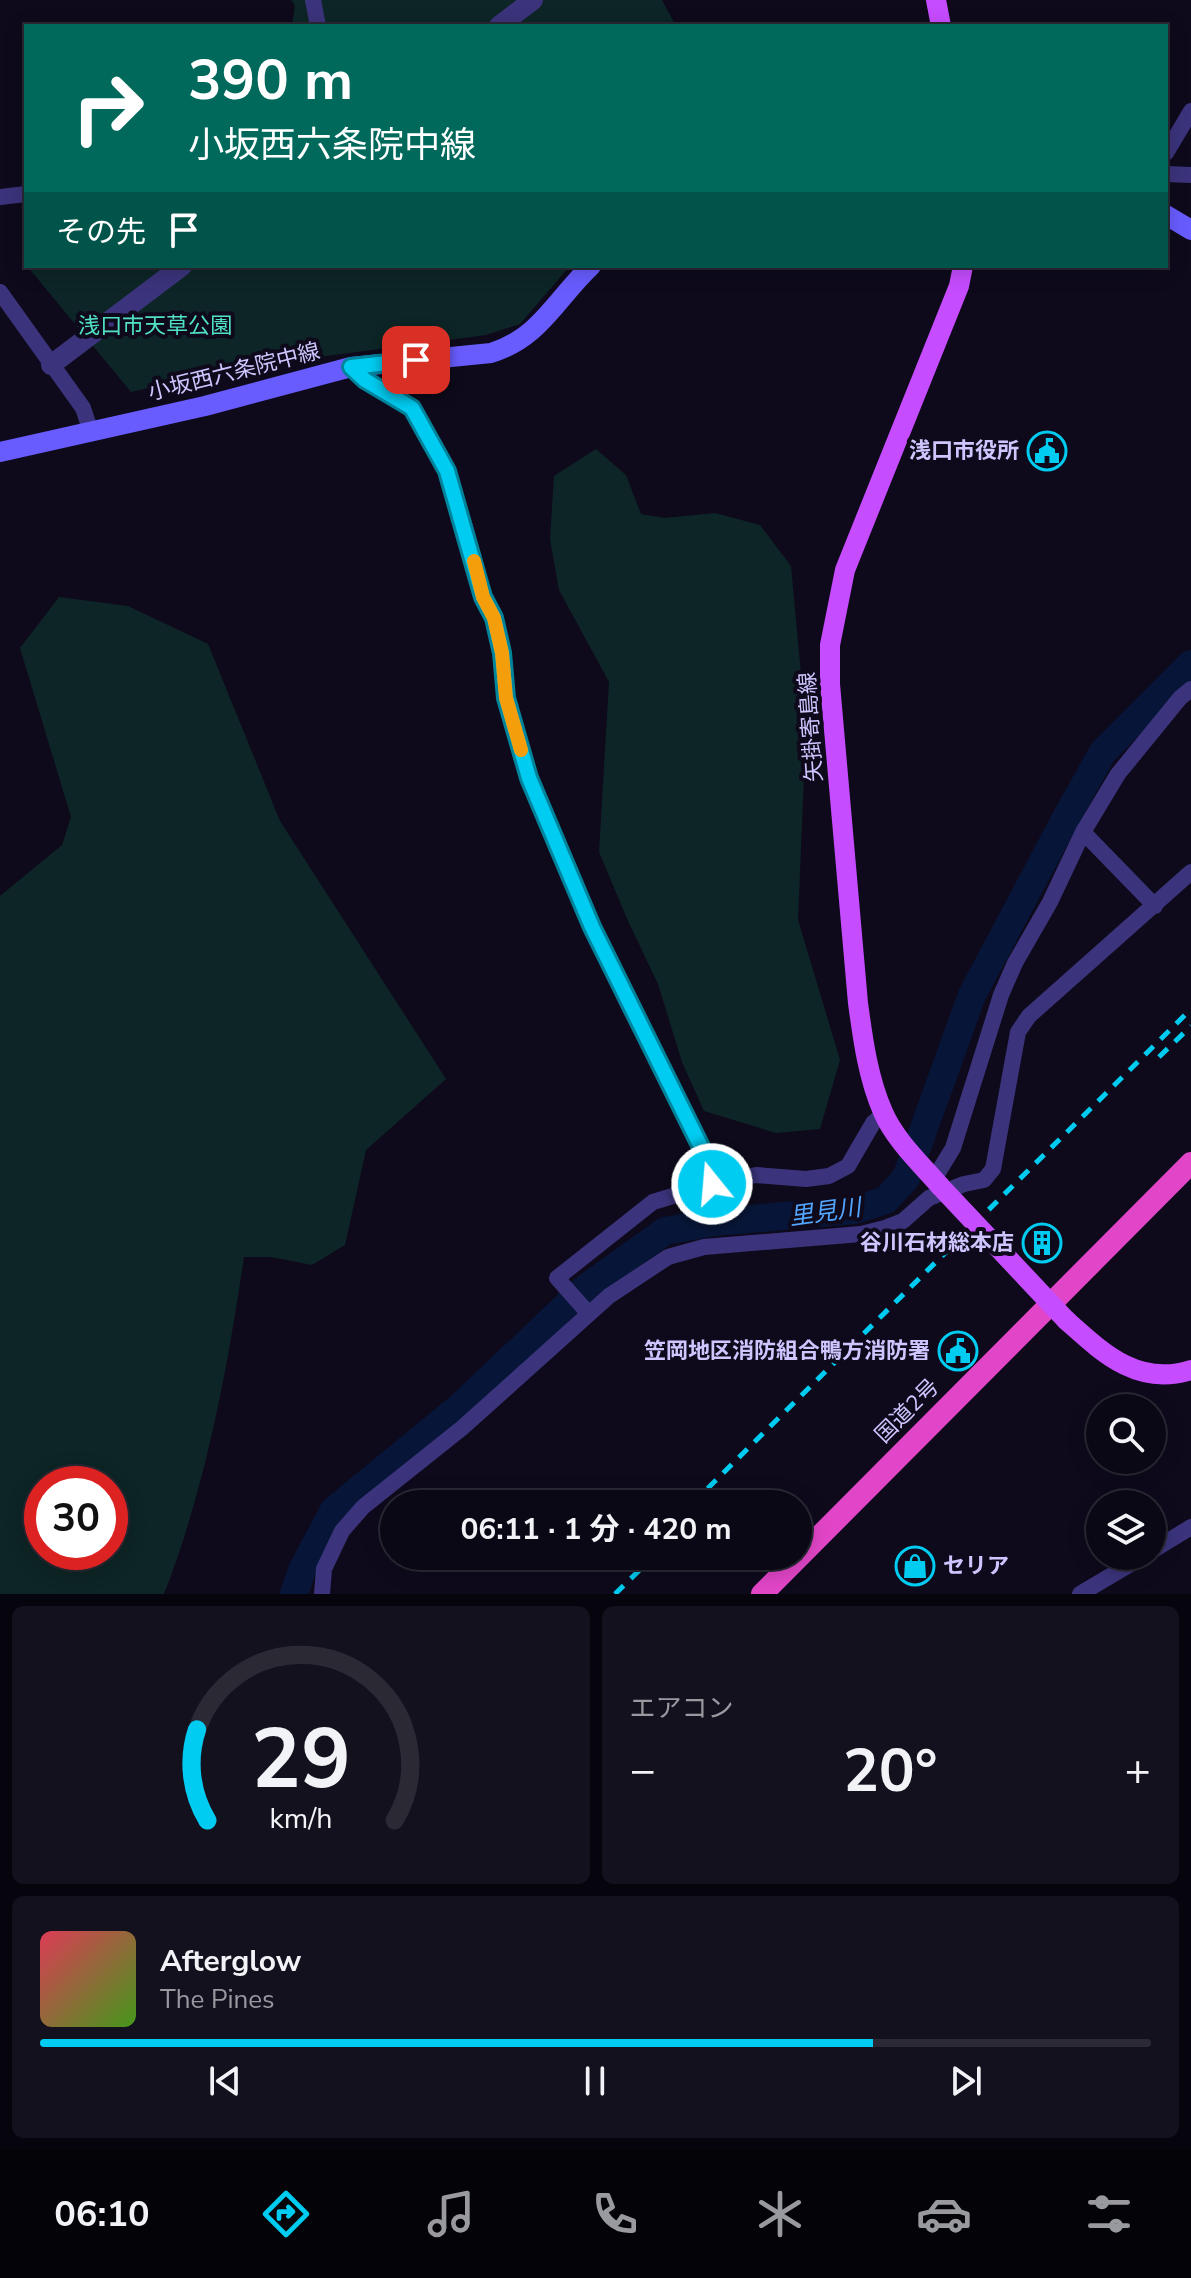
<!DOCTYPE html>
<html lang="ja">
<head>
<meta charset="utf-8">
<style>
  :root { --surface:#0a0815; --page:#13111e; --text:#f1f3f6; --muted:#999aa0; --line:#2a2934; --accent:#00cbf0 }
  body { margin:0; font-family:"Nunito Sans","Noto Sans JP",sans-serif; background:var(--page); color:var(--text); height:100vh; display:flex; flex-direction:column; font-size:30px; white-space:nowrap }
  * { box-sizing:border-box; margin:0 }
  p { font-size:26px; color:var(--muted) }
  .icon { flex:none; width:44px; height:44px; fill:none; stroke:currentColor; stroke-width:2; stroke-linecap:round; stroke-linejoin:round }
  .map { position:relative; height:1594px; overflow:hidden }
  .sheet { display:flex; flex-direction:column; gap:12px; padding:12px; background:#06040c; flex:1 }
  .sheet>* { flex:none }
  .hud { position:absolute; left:24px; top:24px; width:1144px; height:244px; border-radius:0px; box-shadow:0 4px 20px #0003,0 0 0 2px var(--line); background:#00695c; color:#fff; overflow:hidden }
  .tools { position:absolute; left:1086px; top:1394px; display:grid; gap:16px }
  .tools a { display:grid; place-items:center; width:80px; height:80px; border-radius:50%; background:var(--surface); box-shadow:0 4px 20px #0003,0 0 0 2px var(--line); font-size:40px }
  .speed { position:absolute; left:24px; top:1466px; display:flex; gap:16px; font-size:40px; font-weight:700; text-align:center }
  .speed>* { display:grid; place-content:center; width:104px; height:104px; border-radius:50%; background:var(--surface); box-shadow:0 4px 20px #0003,0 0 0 2px var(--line); line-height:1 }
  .speed .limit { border:12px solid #d22; background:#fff; color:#111 }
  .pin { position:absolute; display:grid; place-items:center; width:68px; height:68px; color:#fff; margin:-34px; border-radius:16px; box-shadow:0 4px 12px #0006 }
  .me { position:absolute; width:88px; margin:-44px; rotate:343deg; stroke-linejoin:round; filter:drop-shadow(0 0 6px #0008) }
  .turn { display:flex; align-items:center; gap:28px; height:168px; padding:0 32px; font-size:36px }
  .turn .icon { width:104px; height:104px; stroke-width:2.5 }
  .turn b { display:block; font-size:56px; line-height:68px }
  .then { display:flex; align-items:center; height:76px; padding:0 32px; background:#0003; gap:16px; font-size:30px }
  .big { font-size:60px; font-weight:700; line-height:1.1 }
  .sheet .card { flex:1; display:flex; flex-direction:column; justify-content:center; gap:12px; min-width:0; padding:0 28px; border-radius:12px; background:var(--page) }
  .sheet .dial { align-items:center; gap:0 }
  .dial svg { height:208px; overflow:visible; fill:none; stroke:var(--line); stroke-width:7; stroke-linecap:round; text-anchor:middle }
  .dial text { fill:var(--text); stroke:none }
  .song { display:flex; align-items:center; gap:24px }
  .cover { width:96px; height:96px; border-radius:12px; background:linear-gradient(135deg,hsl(350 70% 55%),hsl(100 70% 35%)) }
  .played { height:8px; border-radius:4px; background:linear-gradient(90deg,var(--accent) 75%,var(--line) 75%) }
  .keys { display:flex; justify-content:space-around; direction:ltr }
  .heat { display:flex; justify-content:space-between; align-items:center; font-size:44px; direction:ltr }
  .sheet .tiles { flex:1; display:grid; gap:12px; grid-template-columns:1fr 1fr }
  .card:last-child { grid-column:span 2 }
  .trip { position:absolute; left:380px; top:1490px; width:432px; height:80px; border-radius:40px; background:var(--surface); box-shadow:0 4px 20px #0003,0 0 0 2px var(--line); font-weight:700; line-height:80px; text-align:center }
  .dock { display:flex; height:128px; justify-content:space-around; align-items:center; background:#040308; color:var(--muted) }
  .dock .icon { width:56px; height:56px }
  .dock .active { color:var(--accent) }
  .dock b { font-size:36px; color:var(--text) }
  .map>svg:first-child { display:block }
</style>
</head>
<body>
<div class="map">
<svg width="1191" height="1594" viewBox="0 0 1191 1594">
  <rect width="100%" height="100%" fill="#0e0a1c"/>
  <path fill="#0d2526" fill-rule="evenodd" d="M 291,0 L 662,0 L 676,26 L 292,26 L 295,5 Z
    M 27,266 L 570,266 L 520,324 L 486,335 L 236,368 L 131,392 Z
    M 596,449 L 626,475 L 641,514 L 665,518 L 715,513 L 760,525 L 791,566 L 806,728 L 798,920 L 840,1060 L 820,1129 L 776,1133 L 704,1111 L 682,1062 L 658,984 L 628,921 L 599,852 L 609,682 L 559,590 L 550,539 L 554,476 Z
    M 59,597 L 128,606 L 208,644 L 280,821 L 446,1079 L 366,1150 L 345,1245 L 312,1265 L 271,1257 L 244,1257 C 227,1371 206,1486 164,1594 L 0,1594 L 0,896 L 62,845 L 71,817 L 20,648 ZM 42,1484 L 110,1484 L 110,1552 L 42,1552 Z"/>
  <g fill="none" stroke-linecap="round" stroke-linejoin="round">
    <path stroke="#071638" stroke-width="28" d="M 294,1594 L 302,1570 L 334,1510 L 462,1405 L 583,1290 L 665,1231 L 714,1222 L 855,1210 L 886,1200 L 906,1178 L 972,995 L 1067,816 L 1103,752 L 1191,664"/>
    <path stroke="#3b347c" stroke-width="16" d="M 313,0 L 318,26
      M 1166,153 L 1191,111
      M 1166,174 L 1191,175
      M 0,197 L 26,194
      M 0,292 L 83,408 L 91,432
      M 351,367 L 365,380 L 412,408 L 447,471 L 466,531 L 483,597 L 494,618 L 502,653 L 506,698 L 529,778 L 592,927 L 628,1004 L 705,1155 L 712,1184
      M 1083,832 L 1155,906
      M 934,1179 L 953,1148 L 1001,995 L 1015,963 L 1050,902 L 1083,832 L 1118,774 L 1180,698 L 1191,689
      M 589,1314 L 557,1278 L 653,1202 L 712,1184 L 756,1175 L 806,1179 L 829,1176 L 848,1166 L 873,1123 L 884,1114
      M 1152,1551 L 1191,1527
      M 322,1594 L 324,1569 L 342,1531 L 363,1507 L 462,1428 L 609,1296 L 668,1257 L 704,1247 L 861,1234 L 885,1228 L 903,1221 L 929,1198 L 964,1184 L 984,1180 L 993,1169 L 1018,1032 L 1029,1016 L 1191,872
      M 1080,1594 L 1144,1556"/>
    <path stroke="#3b347c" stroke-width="20" d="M 499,26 L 533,0
      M 51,365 L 182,266"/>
    <path stroke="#695cff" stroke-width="20" d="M 1166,215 L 1191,230
      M 0,452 L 205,406 L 351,367 L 491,353 C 540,338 556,299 591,266"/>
    <path stroke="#c64cff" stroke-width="20" d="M 936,0 L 941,26
      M 940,1186 C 921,1164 895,1140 883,1112 C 868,1078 863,1040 858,1003 L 830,684 L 830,645 L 845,570 L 959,286 L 963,266
      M 1066,1320 C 1102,1352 1137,1387 1191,1370"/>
    <path stroke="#e246c8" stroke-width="22" d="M 762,1594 L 1191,1163"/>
    <path stroke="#00cbf0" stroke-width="5" stroke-dasharray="12 10" stroke-linecap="butt" d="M 1159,1057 L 1191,1026
      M 692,1504 L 1191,1009
      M 615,1594 L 654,1556"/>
    <path stroke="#c64cff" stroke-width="20" d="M 940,1186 L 1066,1320"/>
  </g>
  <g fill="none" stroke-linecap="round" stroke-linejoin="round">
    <g stroke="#00849c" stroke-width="20">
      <path id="route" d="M 416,360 L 351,367 L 365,380 L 412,408 L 447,471 L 483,597 L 494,618 L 502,653 L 506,698 L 529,778 L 592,927 L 705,1155 L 712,1184"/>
    </g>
    <use href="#route" stroke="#00cbf0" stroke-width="14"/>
    <path stroke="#f59e0b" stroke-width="14" d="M 474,561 L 483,597 L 494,618 L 502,653 L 506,698 L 521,750"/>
  </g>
  <defs>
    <g id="civic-ring" transform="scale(2)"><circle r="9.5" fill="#0e0a1c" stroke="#00cbf0" stroke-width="1.5"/><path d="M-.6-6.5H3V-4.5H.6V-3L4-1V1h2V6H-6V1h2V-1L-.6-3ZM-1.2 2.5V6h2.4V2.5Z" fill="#00cbf0"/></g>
    <g id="building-ring" transform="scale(2)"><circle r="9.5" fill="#0e0a1c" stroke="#00cbf0" stroke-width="1.5"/><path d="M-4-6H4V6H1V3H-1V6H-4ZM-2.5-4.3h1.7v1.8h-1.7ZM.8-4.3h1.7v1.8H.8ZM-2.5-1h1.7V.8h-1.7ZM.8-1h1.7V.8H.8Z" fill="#00cbf0"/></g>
    <g id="shop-ring" transform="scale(2)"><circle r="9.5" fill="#0e0a1c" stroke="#00cbf0" stroke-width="1.5"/><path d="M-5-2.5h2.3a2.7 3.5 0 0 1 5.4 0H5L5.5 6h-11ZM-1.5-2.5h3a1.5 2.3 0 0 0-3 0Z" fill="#00cbf0"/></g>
  </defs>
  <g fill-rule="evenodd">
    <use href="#civic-ring" x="1047" y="451"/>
    <use href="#building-ring" x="1042" y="1243"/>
    <use href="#civic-ring" x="958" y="1351"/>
    <use href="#shop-ring" x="915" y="1566"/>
  </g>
  <g text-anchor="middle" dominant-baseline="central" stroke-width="8" stroke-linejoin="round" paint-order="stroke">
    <g font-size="22" fill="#50e0c4" stroke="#0e0a1c">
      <text x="155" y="326">浅口市天草公園</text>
    </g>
    <g font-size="22" fill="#cfc5ff" stroke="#0e0a1c">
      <text transform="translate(234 372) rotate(-14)">小坂西六条院中線</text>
      <text transform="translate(811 727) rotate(-94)">矢掛寄島線</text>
      <text transform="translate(907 1411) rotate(-45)">国道2号</text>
    </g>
    <g font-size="22" font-weight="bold" fill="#cfc5ff" stroke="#0e0a1c" text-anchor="end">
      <text x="1019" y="451">浅口市役所</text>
      <text x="1014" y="1243">谷川石材総本店</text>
      <text x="930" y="1351">笠岡地区消防組合鴨方消防署</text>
      <text x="943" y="1566" text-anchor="start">セリア</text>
    </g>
    <g font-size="24" font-style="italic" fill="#53a6ff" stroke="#0e0a1c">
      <text transform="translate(825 1212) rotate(-8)">里見川</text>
    </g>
  </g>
</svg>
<div class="tools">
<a><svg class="icon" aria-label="search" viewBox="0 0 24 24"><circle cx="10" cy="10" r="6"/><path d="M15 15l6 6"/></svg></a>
<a><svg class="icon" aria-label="layers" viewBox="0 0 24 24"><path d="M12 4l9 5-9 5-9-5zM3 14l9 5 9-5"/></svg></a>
</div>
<div class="speed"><div class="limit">30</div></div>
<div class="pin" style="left:416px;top:360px;background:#d93025"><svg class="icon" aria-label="arrive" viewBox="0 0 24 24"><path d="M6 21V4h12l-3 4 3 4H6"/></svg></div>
<svg class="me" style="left:712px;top:1184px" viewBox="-20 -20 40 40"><circle r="17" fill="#00cbf0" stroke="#fff" stroke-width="3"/><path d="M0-11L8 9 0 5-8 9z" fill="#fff"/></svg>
<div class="trip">06:11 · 1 分 · 420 m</div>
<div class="hud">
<div class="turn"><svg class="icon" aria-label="right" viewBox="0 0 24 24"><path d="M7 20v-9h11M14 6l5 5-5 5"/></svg><div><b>390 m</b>小坂西六条院中線</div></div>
<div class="then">その先<svg class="icon" aria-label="arrive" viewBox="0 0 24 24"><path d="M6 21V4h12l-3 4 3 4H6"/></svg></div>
</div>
</div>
<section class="sheet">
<div class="tiles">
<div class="card dial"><svg viewBox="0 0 100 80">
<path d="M14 69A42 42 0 1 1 86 69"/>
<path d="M14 69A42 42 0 0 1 10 34" stroke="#00cbf0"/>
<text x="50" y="56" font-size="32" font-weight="700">29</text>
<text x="50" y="72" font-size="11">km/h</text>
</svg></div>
<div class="card"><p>エアコン</p>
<div class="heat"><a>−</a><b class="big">20°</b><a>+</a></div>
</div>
<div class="card">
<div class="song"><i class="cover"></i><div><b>Afterglow</b><p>The Pines</p></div></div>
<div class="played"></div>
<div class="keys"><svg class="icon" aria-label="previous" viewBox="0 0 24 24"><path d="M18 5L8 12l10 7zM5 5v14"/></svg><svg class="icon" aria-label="pause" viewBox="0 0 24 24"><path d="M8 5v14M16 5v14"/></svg><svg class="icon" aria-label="next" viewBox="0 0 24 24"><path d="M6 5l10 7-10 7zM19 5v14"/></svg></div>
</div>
</div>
</section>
<nav class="dock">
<b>06:10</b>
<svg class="icon active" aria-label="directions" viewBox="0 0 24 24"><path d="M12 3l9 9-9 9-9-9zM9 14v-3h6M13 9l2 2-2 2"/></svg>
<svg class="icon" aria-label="music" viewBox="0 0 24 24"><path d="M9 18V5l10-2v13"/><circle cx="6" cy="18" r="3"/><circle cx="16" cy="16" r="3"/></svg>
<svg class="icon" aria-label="phone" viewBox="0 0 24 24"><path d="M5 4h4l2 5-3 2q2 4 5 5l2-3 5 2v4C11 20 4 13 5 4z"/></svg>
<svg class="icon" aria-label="climate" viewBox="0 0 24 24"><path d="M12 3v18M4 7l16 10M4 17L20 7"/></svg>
<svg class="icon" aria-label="car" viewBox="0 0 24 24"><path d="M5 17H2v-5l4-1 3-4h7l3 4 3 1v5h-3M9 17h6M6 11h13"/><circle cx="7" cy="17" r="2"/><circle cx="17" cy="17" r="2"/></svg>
<svg class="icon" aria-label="filters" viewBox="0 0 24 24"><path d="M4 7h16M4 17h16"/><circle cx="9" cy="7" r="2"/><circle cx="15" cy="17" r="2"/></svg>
</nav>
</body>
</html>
